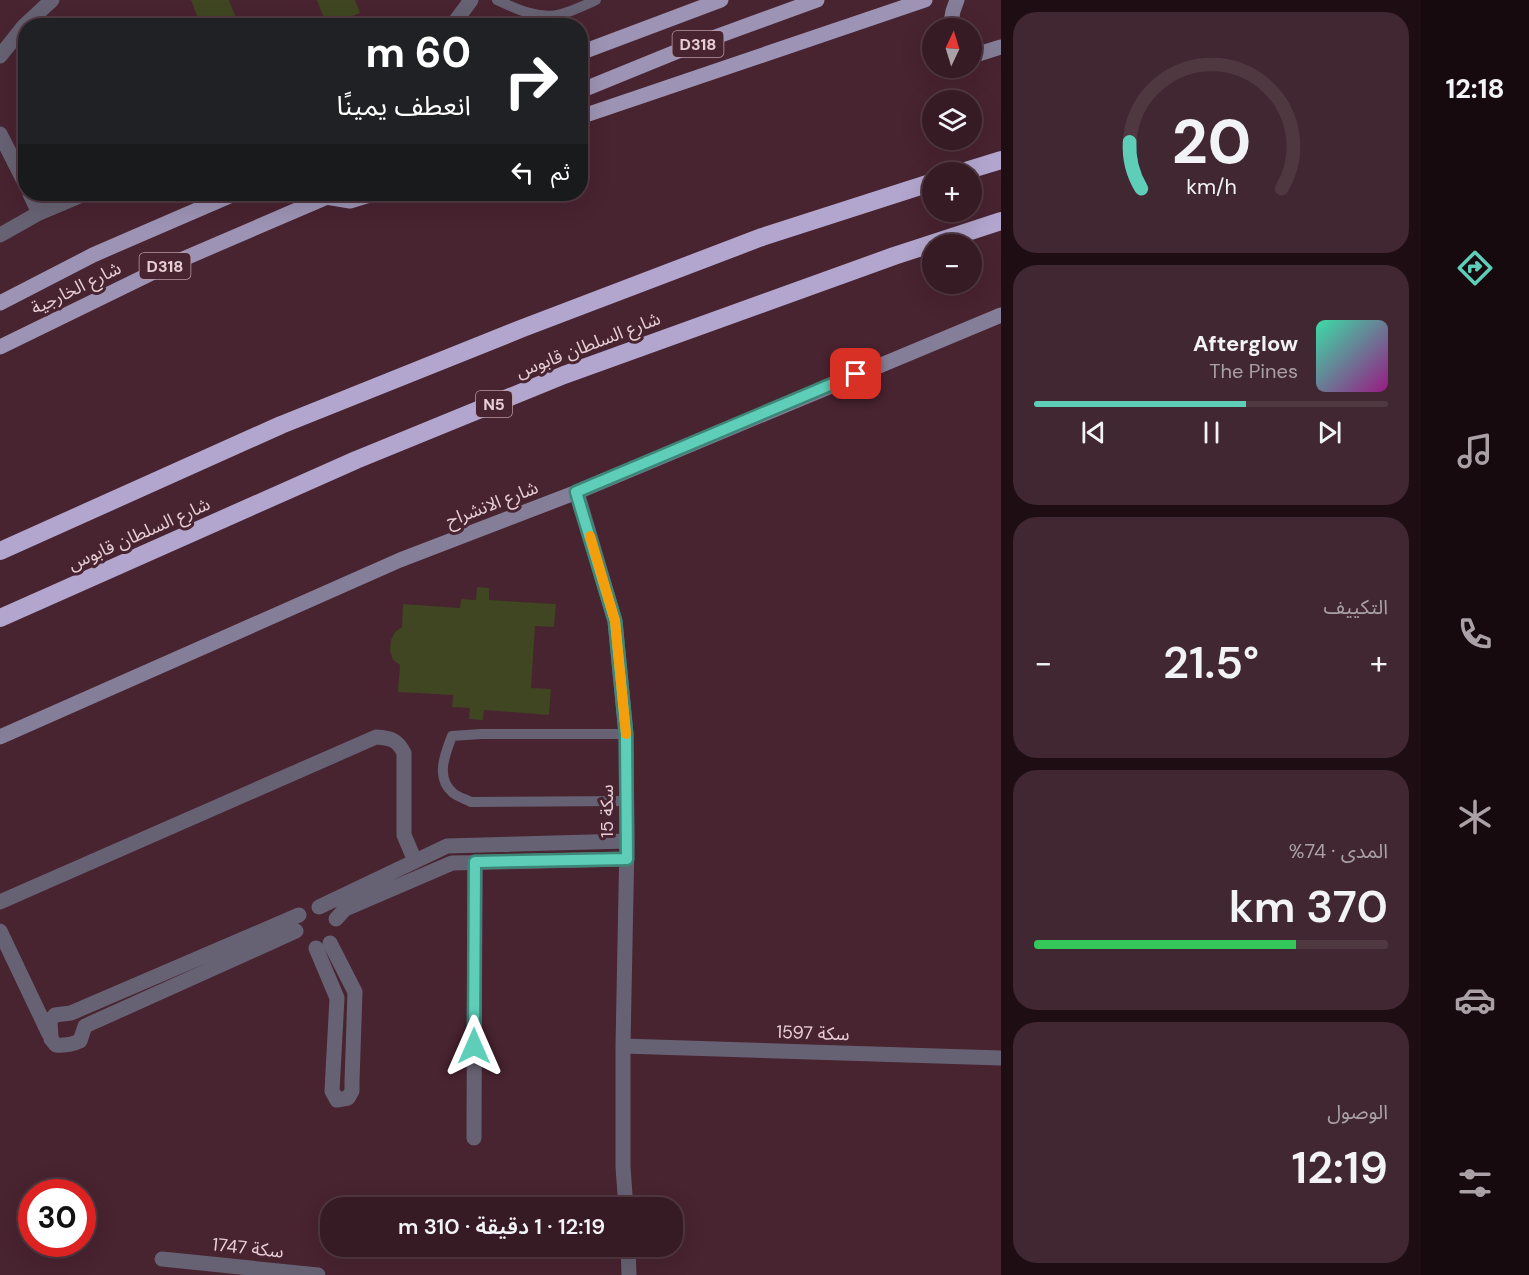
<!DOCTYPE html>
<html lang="ar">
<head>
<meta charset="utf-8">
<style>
  :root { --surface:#361a24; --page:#412731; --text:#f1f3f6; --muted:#aaa1a6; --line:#503841; --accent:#5eceb8 }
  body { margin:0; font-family:"DM Sans","Noto Sans Arabic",sans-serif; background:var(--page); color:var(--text); direction:rtl; height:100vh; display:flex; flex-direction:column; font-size:22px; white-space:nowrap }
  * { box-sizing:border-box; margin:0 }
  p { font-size:20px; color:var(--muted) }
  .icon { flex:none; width:33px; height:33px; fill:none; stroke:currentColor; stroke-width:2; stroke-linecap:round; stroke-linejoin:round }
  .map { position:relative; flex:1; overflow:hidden; direction:ltr }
  .sheet { display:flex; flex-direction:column; gap:12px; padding:12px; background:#1e0e14; width:420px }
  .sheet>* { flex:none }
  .top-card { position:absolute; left:18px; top:18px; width:570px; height:183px; border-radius:24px; box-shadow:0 6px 24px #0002,0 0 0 2px var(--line); direction:rtl; background:#202124; color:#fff; overflow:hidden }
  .needle { width:39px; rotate:4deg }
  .tools { position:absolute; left:922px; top:18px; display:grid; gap:12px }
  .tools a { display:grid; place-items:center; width:60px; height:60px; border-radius:50%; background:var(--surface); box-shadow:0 6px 24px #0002,0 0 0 2px var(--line); font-size:30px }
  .speed { position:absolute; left:18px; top:1179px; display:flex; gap:12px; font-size:30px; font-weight:700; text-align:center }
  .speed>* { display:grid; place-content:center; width:78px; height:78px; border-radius:50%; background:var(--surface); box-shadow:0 6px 24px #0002,0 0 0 2px var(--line); line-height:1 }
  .speed .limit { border:9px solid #d22; background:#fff; color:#111 }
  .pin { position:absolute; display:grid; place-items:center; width:51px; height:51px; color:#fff; margin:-26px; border-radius:12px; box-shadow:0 3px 9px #0006 }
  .me { position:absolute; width:66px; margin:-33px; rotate:0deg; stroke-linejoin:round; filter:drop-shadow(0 0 4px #0008) }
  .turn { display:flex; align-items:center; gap:21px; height:126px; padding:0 18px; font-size:27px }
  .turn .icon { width:78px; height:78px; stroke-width:2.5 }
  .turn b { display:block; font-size:42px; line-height:51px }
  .then { display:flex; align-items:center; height:57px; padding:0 18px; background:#0003; gap:12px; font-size:22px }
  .big { font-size:45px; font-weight:600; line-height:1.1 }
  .sheet .widget { flex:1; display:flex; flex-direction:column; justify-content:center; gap:9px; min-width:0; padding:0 21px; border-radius:24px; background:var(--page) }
  .sheet .dial { align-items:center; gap:0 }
  .dial svg { height:156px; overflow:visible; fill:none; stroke:var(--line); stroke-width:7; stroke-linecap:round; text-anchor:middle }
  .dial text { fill:var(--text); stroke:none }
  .song { display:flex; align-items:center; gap:18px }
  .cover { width:72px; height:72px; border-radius:9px; background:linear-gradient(135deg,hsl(160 70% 55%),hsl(310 70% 35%)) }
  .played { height:6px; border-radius:3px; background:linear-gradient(90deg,var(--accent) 60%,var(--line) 60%) }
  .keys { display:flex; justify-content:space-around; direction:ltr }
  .heat { display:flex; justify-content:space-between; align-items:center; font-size:33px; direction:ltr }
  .charge { height:9px; border-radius:4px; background:linear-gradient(90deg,#34c759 74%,var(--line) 0) }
  .trip { position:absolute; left:320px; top:1197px; width:363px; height:60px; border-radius:24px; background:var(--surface); box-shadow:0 6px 24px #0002,0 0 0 2px var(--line); font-weight:600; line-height:60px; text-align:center; direction:rtl }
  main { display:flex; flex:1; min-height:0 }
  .menu { display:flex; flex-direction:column; width:108px; justify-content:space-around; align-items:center; background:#160a0e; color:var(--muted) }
  .menu .icon { width:42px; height:42px }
  .menu .on { color:var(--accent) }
  .menu b { font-size:27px; color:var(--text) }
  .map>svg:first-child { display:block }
</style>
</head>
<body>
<main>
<nav class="menu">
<b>12:18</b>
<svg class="icon on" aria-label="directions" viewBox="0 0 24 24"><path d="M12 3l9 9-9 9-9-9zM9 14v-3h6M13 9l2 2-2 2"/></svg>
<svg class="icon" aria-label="music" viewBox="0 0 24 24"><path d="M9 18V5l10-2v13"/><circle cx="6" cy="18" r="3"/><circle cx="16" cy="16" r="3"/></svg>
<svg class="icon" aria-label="phone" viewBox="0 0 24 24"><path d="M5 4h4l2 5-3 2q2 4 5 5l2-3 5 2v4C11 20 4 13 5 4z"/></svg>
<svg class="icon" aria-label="climate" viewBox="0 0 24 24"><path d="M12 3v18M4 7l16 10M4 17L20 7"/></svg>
<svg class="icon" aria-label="car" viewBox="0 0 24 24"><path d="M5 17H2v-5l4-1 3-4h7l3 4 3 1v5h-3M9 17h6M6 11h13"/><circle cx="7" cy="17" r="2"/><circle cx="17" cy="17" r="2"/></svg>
<svg class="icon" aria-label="filters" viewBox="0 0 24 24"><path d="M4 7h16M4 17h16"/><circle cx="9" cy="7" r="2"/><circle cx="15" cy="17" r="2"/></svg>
</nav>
<section class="sheet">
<div class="widget dial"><svg viewBox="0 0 100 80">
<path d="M14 69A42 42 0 1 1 86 69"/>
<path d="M14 69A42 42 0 0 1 8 45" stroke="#5eceb8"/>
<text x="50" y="56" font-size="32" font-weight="700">20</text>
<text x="50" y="72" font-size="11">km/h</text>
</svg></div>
<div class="widget">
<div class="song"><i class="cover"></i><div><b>Afterglow</b><p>The Pines</p></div></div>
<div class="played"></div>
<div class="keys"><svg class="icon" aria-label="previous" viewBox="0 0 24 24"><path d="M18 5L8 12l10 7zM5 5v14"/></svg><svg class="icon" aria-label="pause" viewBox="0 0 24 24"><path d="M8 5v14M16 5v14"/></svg><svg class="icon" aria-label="next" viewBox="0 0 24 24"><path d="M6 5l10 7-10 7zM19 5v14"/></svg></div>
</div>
<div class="widget"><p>التكييف</p>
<div class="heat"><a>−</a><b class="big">21.5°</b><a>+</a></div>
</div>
<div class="widget"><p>المدى · 74%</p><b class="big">370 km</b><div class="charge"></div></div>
<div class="widget"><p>الوصول</p><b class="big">12:19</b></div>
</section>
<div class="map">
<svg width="1001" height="1275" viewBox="0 0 1001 1275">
  <rect width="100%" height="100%" fill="#482330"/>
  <path fill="#3f4621" d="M 191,0 L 229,0 L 239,26 L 201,26 Z
    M 317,0 L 355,0 L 360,13 L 327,26 Z
    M 477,587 L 489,588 L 489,600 L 556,604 L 554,627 L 535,626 L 531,688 L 551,689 L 549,715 L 484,710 L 483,720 L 469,719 L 470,708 L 452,707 L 453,695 L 398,692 L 400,665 L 393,660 L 390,651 L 391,640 L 395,632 L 402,627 L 403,604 L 460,608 L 461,599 L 476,600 Z"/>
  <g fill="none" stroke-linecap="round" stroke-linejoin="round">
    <path stroke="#676273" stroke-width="10" d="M 497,0 C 516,9 540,20 561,14 C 573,11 585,5 596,0
      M 626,734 L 481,734 L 452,736 C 445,754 435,778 453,793 C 458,797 465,799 471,802 L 627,801"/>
    <path stroke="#676273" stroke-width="15" d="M 452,26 L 471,0
      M 0,56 L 24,26 L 52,0
      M 0,134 L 26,185
      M 30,194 L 39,213
      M 0,235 L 39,213 L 84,194
      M 577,492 L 615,621 L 626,734 L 627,841 L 623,1046 L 623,1167 L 626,1208
      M 0,902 L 376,737 C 390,738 397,739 404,753 L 404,835 L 415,861
      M 319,907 L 447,846 L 627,841
      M 336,919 L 345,909 L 452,863 L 627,859
      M 0,931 L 49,1034
      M 296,931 L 85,1026 L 80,1041 C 71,1045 65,1046 56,1045 L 51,1039 L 50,1020 L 55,1015 L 71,1013 L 299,915
      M 316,948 L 337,998 L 332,1091 L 337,1100 L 348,1098 L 352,1091 L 352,1082 L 355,992 L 330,943
      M 623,1046 L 1001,1058
      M 474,1138 L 475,862
      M 628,1246 L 629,1275
      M 162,1259 L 318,1275"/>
    <path stroke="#857e98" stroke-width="15" d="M 950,28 L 953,11 L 957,0
      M 972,56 L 1001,47
      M 0,737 L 400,560 L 577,492 L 1001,315"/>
    <path stroke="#9d93b4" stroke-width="15" d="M 580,53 L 721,0
      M 580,91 L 688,47 L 817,0
      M 580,117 L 925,0
      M 326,197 L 350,201 L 373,194
      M 0,303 L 93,255 L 234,194
      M 0,347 L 162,268 L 334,194"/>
    <path stroke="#b2a6ce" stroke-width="18" d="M 962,172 L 1001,160
      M 0,551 L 281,425 L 523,328 L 762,237 L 933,182
      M 0,618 L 356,460 L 564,375 L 894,256 L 1001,221"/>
  </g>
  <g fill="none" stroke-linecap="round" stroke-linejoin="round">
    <g stroke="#3d8678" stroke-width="15">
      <path id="route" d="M 474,1046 L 475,862 L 627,859 L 626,734 L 615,621 L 576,492 L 856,374"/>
    </g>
    <use href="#route" stroke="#5eceb8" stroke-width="10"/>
    <path stroke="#f59e0b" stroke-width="10" d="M 590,536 L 615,621 L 626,734"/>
  </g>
  <g text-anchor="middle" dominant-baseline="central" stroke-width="6" stroke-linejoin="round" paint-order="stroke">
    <g fill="#482330" stroke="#b79ba4" stroke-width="1.5">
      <rect x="672.5" y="31" width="51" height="26" rx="4.5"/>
      <rect x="139.5" y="253" width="51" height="26" rx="4.5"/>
      <rect x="476" y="391" width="36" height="26" rx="4.5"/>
    </g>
    <g font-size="16" font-weight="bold" fill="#e7ced5">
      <text x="698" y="44">D318</text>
      <text x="165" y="266">D318</text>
      <text x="494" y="404">N5</text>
    </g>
    <g font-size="18" fill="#e7ced5" stroke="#482330">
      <text transform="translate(76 288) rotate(-26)">شارع الخارجية</text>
      <text transform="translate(588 345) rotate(-21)">شارع السلطان قابوس</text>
      <text transform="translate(492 504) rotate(-21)">شارع الانشراح</text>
      <text transform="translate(139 534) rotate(-24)">شارع السلطان قابوس</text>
      <text transform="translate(607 811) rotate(-90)">سكة 15</text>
      <text transform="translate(813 1033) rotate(2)">سكة 1597</text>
      <text transform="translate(248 1248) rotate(6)">سكة 1747</text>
    </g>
  </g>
</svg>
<div class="tools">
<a><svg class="needle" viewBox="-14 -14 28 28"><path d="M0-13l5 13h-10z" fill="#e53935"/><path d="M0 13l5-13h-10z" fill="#aaa1a6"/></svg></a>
<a><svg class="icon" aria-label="layers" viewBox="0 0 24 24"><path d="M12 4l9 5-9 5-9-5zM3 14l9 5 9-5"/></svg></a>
<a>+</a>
<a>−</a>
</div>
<div class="speed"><div class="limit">30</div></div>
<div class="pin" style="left:856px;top:374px;background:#d93025"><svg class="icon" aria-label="arrive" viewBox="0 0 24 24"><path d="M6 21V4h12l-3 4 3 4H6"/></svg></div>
<svg class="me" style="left:474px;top:1046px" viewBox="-20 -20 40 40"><path d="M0-17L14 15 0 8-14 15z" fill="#5eceb8" stroke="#fff" stroke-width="4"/></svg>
<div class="trip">12:19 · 1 دقيقة · 310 m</div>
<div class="top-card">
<div class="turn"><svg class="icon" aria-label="right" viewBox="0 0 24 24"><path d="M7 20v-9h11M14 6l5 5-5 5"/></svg><div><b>60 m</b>انعطف يمينًا</div></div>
<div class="then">ثم<svg class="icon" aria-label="left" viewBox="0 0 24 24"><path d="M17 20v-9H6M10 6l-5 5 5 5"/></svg></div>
</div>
</div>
</main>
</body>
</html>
